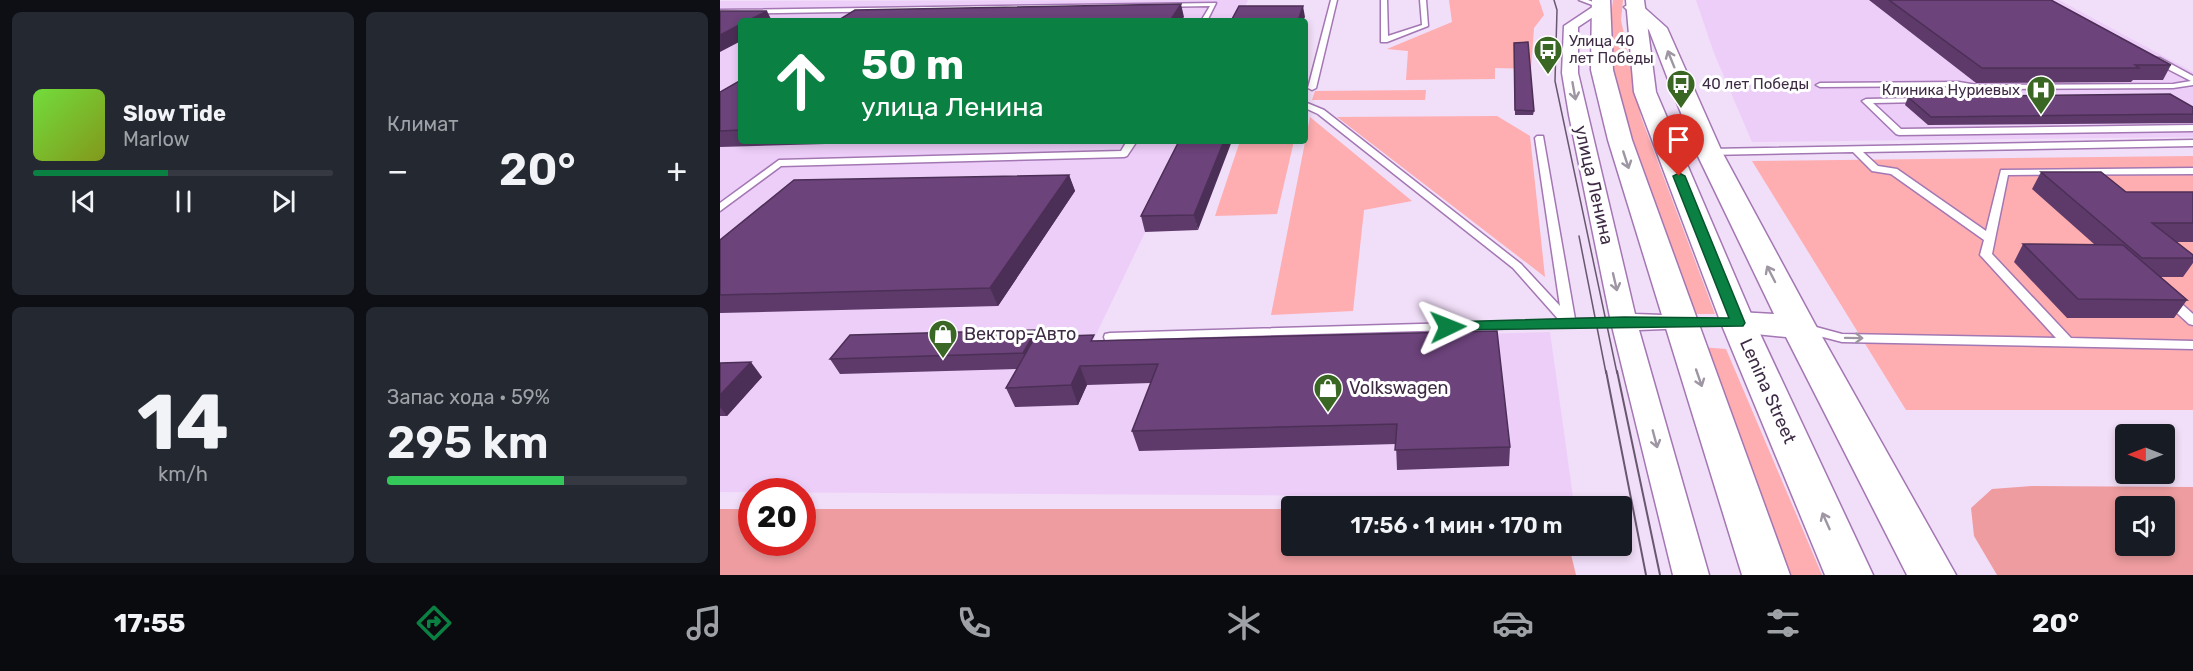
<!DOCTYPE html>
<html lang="ru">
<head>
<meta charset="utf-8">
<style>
  :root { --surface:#171b24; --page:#242831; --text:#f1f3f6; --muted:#9ea1a6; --line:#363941; --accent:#0b8043 }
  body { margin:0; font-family:Rubik,sans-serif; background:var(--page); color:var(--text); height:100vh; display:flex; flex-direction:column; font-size:22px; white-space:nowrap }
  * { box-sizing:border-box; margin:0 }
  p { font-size:20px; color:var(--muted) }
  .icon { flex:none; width:33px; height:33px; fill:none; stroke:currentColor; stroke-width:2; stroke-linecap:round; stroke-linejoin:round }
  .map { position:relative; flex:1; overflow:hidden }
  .details { display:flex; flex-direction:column; gap:12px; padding:12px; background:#0d0f14; width:720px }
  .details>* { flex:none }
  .guide { position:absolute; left:18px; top:18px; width:570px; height:126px; border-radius:6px; box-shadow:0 3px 9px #0003; background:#0b8043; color:#fff; overflow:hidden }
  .needle { width:39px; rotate:270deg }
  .controls { position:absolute; left:1395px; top:424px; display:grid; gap:12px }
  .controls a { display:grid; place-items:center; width:60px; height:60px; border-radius:6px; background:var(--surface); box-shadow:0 3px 9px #0003; font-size:30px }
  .speed { position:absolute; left:18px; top:478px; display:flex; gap:12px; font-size:30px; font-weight:700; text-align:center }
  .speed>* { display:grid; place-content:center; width:78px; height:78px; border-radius:50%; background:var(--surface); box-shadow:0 3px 9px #0003; line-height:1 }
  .speed .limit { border:9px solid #d22; background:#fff; color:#111 }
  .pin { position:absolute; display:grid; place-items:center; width:51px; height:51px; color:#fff; margin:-62px -26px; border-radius:50% 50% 50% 0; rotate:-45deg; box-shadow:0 0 6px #0007 }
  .pin .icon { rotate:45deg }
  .me { position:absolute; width:66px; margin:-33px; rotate:88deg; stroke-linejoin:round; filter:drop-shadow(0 0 4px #0008) }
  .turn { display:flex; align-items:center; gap:21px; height:126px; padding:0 24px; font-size:27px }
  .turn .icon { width:78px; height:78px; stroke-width:2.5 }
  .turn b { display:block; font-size:42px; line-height:51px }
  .big { font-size:45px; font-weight:600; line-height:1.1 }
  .details .widget { flex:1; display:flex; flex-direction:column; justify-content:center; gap:9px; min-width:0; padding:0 21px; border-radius:9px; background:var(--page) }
  .details .dial { align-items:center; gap:0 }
  .dial b { font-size:78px; line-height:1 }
  .song { display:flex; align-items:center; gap:18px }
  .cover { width:72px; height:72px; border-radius:9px; background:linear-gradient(135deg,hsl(100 70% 55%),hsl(70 70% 35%)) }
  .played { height:6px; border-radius:3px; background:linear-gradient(90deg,var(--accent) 45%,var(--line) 45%) }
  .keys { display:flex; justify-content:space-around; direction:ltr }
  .heat { display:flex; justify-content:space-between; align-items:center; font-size:33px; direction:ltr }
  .charge { height:9px; border-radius:4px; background:linear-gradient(90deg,#34c759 59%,var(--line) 0) }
  .details .tiles { flex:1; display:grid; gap:12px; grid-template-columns:repeat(2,1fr) }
  .trip { position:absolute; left:561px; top:496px; width:351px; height:60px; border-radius:6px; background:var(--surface); box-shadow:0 3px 9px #0003; font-weight:600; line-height:60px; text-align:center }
  .tab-bar { display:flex; height:96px; justify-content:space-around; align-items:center; background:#090b0e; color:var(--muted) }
  .tab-bar .icon { width:42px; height:42px }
  .tab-bar .current { color:var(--accent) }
  .tab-bar b { font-size:27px; color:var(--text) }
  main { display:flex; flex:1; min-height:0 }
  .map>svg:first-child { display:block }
</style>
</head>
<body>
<main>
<section class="details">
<div class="tiles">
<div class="widget">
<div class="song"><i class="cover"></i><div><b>Slow Tide</b><p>Marlow</p></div></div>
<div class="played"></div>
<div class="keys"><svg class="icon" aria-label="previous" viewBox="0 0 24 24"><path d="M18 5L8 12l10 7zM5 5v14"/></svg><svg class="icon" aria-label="pause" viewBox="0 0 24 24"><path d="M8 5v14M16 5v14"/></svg><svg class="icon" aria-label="next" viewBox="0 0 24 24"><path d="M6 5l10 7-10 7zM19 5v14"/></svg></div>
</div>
<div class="widget"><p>Климат</p>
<div class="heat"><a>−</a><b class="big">20°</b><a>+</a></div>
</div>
<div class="widget dial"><b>14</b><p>km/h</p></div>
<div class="widget"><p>Запас хода · 59%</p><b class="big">295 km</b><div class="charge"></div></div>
</div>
</section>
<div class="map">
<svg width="1473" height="575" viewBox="0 0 1473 575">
  <rect width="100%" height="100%" fill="#f1def8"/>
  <path fill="#edcef9" d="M 528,0 L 518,21 L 21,21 L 21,141 L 469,141 L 371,345 L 830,332 L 853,497 L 0,492 L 0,1 Z
    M 976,0 L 1339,0 L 1473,72 L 1473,137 L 1032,142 L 994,53 Z"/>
  <path fill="#feadb0" d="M 729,0 L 819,0 L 824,15 L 814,28 L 811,69 L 775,68 L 775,79 L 686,80 L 688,51 L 667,49 L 732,22 Z
    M 893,0 L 903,0 L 901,20 L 921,117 L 995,314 L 973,314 C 941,227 879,93 893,0 Z
    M 706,90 L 705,100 L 592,100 L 595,91 Z
    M 777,116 L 810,136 L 825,277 L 617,117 Z
    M 590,117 L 692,201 L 644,210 L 633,311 L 551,315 Z
    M 520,141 L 574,141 L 557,214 L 495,216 Z
    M 1473,156 L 1473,410 L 1186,410 L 1032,161 Z
    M 981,347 L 1006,349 L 1102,575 L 1067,575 Z"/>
  <path fill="#ee9c9f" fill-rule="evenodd" d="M 1312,486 L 1473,487 L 1473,575 L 1277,575 L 1254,536 L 1251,508 L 1272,489 ZM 1406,507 L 1444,507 L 1444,546 L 1406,546 Z
    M 0,509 L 31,509 L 32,543 L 82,543 L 83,509 L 571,509 L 572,546 L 849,546 L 856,575 L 0,575 Z"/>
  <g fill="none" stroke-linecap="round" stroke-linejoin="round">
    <g stroke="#a377b3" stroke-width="3">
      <path id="lane" d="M 611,0 L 617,0 L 596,88 L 592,90 L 588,88 Z
        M 661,0 L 667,0 L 668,36 L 702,25 L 700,0 L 706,0 L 708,26 L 667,42 L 661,42 Z
        M 859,0 L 868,0 L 883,6 L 880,8 Z
        M 496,3 L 487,21 L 481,21 L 490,6 L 0,14 L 0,10 Z
        M 1434,58 L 1440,58 L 1473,76 L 1473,85 L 1453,88 L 1257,89 L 1239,86 L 1100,87 L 1096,85 L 1100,83 L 1239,82 L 1257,85 L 1453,84 L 1471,81 L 1434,62 Z
        M 1201,98 L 1205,100 L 1204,102 L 1153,103 L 1181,129 L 1473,125 L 1473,131 L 1179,135 L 1176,134 L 1142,101 L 1146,99 Z
        M 587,103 L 604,110 L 801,264 L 840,306 L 815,138 L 817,136 L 823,136 L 855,319 L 904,318 L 908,319 L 910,322 L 908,325 L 385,340 L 384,337 L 385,334 L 390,333 L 839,320 L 793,268 L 598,114 L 585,108 L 585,104 Z
        M 1473,140 L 1473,146 L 1143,152 L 1158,166 L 1177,169 L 1266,231 L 1281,170 L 1473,168 L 1473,174 L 1288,175 L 1272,254 L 1351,338 L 1473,341 L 1473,349 L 1122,342 L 1080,331 L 1079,328 L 1085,324 L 1122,334 L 1336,338 L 1262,257 L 1260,255 L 1264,240 L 1171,174 L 1152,171 L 1133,152 L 989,155 L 984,152 L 989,149 Z
        M 407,141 L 417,141 L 407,156 L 404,157 L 61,166 L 0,211 L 0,203 L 59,160 L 401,151 Z
        M 1449,295 L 1453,296 L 1473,314 L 1473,325 L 1469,324 L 1445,302 L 1443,299 L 1445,296 Z"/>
    </g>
    <g stroke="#a377b3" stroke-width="3">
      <path id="street" d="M 880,2 L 886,6 L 885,9 L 858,27 L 858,73 L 915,314 L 969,316 L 973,322 L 969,328 L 919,330 L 989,575 L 953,575 L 891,322 L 849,115 L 842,73 L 844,26 Z"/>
    </g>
    <g stroke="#a377b3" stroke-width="3">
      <path id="secondary" d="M 913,2 L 919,3 L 947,28 L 1002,152 L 1096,326 L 1236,575 L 1187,575 L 1066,337 L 1006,331 L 1001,323 L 1006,315 L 1018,312 L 1054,314 L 976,152 L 929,30 L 904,7 Z"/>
    </g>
    <g stroke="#a377b3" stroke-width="3">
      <path id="primary" d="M 872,0 L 890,0 L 893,70 L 912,140 L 1070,575 L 1022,575 L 888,140 L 871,70 Z
        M 906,0 L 924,0 L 936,92 L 1035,323 L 1153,575 L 1105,575 L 1001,323 L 914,92 Z"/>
    </g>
    <use href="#lane" fill="#fff" fill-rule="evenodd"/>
    <use href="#street" fill="#fff" fill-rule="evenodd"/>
    <use href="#secondary" fill="#fff" fill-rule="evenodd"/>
    <use href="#primary" fill="#fff" fill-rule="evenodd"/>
    <path stroke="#695770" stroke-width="1.5" d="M 834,0 L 837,10 L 835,81 L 897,373
      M 859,236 L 886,373"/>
    <path stroke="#695770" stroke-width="2" d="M 886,371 L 926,575
      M 897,371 L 940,575"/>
  </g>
  <path fill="#5d3a6a" d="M 1149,0 L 1331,0 L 1451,65 L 1443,80 L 1413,80 L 1411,82 L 1256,83 Z
    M 794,43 L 814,111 L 813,115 L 795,115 Z
    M 21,80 L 21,141 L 214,141 L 0,147 L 0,92 Z
    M 1188,97 L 1473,107 L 1473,123 L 1208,125 L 1185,105 Z
    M 459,141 L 478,230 L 425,232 L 421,216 Z
    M 1321,172 L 1406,192 L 1473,192 L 1473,242 L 1456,242 L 1473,255 L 1473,263 L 1463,277 L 1441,277 L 1467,300 L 1454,318 L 1347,318 L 1294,262 L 1303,244 L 1374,244 L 1312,189 Z
    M 349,175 L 355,191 L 278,306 L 0,313 L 0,240 Z
    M 316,330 L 319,337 L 376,341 L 790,447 L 789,466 L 677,470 L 676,444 L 419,451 L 412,431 L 431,383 L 367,385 L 358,405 L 295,407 L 286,388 L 297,369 L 120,374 L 110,359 Z
    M 0,363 L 42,377 L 7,416 L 0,416 Z"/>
  <path fill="#4c2f56" d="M 461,4 L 464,17 L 461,21 L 450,21 Z
    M 583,6 L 585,17 L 583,21 L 578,21 Z
    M 47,11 L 52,21 L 27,21 Z
    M 21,24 L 21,41 L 0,52 L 0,35 Z
    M 504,141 L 512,141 L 478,230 L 474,215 Z
    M 349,175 L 355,191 L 278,306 L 270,288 Z
    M 316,330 L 322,345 L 310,368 L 303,353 Z
    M 31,362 L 42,377 L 7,416 L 0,407 L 0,395 Z
    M 360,366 L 367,385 L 358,405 L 351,385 Z"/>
  <path fill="#6c437b" stroke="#4c2f56" stroke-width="1.5" d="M 1169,0 L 1331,0 L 1451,65 L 1415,65 L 1419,68 L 1262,68 Z
    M 461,4 L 450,21 L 117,21 L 135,10 Z
    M 519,6 L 583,6 L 578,21 L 511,21 Z
    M 0,11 L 47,11 L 27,21 L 21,21 L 21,24 L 0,35 Z
    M 808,42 L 814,111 L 795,110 L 794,43 Z
    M 21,80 L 21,130 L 0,131 L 0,92 Z
    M 1450,94 L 1473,107 L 1473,114 L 1211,117 L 1188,97 Z
    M 459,141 L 504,141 L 474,215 L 421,216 Z
    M 1321,172 L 1381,172 L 1406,192 L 1473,192 L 1473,223 L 1432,223 L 1473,255 L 1473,258 L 1422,258 Z
    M 349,175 L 270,288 L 0,295 L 0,240 L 74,180 Z
    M 1303,244 L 1403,245 L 1467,300 L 1358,299 Z
    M 316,330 L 303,353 L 110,359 L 130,335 Z
    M 777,331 L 790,447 L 675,450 L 677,424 L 412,431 L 438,364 L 360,366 L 351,385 L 286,388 L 315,337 L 374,335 L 371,341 Z
    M 31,362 L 0,395 L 0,363 Z"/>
  <defs><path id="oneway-shaft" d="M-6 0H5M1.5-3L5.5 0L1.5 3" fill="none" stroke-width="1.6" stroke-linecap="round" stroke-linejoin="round" transform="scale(1.5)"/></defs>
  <g stroke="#9e96a2">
    <use href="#oneway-shaft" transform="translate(951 59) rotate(-112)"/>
    <use href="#oneway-shaft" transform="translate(854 91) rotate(80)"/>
    <use href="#oneway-shaft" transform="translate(906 160) rotate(72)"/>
    <use href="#oneway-shaft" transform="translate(1051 274) rotate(-117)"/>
    <use href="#oneway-shaft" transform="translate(895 282) rotate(77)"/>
    <use href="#oneway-shaft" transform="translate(1134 338) rotate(1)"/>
    <use href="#oneway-shaft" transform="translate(979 378) rotate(71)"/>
    <use href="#oneway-shaft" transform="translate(935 439) rotate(75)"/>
    <use href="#oneway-shaft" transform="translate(1106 521) rotate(-114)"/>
  </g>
  <path fill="#0b8043" stroke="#07532c" stroke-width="1.5" d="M 959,173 L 965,176 L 1025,323 L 1023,326 L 723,330 L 721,327 L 728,322 L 904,317 L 1009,318 L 953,176 Z"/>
  <defs>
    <g id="bus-pin" transform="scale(1.5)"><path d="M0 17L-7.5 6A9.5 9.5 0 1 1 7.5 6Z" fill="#3b6725" stroke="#fff"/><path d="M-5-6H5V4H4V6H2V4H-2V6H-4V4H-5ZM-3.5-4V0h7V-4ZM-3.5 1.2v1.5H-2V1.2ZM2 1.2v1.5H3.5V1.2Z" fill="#fff"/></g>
    <g id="hospital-pin" transform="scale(1.5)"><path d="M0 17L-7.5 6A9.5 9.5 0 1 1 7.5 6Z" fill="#3b6725" stroke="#fff"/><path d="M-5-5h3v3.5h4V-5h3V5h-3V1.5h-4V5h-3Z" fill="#fff"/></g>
    <g id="shop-pin" transform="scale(1.5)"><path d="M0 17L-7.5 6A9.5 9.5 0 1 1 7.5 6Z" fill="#3b6725" stroke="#fff"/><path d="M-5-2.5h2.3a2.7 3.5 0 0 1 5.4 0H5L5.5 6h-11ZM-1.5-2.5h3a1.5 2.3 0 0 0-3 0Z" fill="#fff"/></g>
  </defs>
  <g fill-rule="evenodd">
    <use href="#bus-pin" x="828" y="50"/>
    <use href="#bus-pin" x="961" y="84"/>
    <use href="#hospital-pin" x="1321" y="90"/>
    <use href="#shop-pin" x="223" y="334"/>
    <use href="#shop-pin" x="608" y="388"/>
  </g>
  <g text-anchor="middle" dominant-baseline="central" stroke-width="6" stroke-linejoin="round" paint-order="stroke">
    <g font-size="15" fill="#3e2c45" stroke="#fff" text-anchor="start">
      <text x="849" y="41">Улица 40<tspan x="849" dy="17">лет Победы</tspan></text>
      <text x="982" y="84">40 лет Победы</text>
      <text x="1300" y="90" text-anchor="end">Клиника Нуриевых</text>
    </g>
    <g font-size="18" fill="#3e2c45" stroke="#fff">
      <text transform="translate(874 185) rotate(77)">улица Ленина</text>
      <text transform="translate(1048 391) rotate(66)">Lenina Street</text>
    </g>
    <g font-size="18" fill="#3e2c45" stroke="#fff" text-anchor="start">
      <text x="244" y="334">Вектор-Авто</text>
      <text x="629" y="388">Volkswagen</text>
    </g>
  </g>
</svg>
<div class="controls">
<a><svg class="needle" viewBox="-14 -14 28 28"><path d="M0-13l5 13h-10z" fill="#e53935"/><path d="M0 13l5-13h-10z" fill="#9ea1a6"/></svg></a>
<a><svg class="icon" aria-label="sound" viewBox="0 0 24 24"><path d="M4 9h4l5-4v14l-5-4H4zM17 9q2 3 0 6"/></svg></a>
</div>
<div class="speed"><div class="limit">20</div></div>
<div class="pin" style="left:959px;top:176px;background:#d93025"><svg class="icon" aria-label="arrive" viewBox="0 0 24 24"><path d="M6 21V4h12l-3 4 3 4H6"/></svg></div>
<svg class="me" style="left:728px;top:327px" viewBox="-20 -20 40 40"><path d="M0-17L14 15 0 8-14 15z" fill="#0b8043" stroke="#fff" stroke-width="4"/></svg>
<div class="trip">17:56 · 1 мин · 170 m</div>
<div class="guide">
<div class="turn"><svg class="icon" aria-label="ahead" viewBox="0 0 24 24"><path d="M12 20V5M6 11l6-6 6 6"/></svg><div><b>50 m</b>улица Ленина</div></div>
</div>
</div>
</main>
<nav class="tab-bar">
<b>17:55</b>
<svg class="icon current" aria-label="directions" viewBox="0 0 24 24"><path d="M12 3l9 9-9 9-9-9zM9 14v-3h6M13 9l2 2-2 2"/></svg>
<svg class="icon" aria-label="music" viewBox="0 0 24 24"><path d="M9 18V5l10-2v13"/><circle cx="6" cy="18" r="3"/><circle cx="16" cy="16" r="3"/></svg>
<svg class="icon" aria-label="phone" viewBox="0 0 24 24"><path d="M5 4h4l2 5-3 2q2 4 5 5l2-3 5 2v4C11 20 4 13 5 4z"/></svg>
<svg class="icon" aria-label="climate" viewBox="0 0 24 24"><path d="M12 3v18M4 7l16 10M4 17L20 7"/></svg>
<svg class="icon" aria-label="car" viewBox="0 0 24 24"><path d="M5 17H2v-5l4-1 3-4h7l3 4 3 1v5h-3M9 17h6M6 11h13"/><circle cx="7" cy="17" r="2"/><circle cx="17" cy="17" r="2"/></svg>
<svg class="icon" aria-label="filters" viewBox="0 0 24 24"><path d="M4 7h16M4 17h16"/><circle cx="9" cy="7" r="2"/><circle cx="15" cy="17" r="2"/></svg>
<b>20°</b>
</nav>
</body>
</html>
